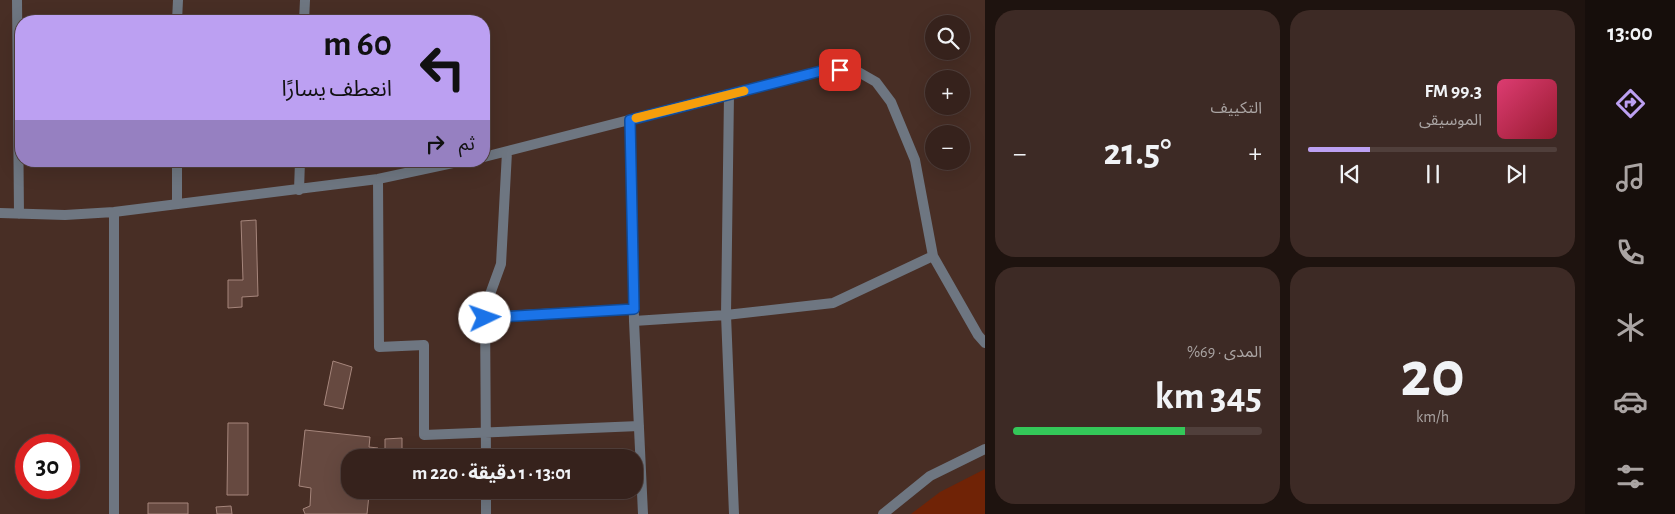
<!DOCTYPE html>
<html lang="ar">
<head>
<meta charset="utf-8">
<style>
  :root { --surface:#36221c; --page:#3d2a25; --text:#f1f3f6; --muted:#aaa4a3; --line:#503f3b; --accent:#bca0f2 }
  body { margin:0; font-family:"Alegreya Sans","Noto Sans Arabic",sans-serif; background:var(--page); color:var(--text); direction:rtl; height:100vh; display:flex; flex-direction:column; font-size:19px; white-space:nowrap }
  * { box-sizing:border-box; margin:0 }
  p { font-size:16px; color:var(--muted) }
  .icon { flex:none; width:28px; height:28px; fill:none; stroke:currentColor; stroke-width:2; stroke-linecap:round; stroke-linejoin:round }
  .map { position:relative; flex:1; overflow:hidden; direction:ltr }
  .sheet { display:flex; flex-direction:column; gap:10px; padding:10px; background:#1e130f; width:600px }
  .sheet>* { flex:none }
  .top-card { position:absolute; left:15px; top:15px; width:475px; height:152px; border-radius:20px; box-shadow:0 5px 20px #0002,0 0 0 1px var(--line); direction:rtl; background:#bca0f2; color:#111; overflow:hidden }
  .tools { position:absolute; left:925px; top:15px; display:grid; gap:10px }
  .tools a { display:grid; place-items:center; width:45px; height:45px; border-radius:50%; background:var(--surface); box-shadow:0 5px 20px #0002,0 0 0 1px var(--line); font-size:25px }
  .speed { position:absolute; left:15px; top:434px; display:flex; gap:10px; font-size:25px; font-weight:700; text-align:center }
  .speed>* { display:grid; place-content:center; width:65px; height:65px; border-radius:50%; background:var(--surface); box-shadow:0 5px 20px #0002,0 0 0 1px var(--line); line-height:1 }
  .speed .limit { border:8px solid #d22; background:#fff; color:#111 }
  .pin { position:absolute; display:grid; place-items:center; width:42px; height:42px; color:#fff; margin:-21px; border-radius:10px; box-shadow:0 2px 8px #0006 }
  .me { position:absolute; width:55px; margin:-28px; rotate:87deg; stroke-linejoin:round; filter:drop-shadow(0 0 4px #0008) }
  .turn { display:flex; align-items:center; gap:18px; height:105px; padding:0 15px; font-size:22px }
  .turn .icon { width:65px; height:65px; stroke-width:2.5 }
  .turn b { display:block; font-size:35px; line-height:42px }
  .then { display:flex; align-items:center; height:48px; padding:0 15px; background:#0003; gap:10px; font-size:19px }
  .big { font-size:38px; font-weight:700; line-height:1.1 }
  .sheet .tile { flex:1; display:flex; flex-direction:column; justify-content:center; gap:8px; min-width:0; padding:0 18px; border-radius:20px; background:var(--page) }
  .sheet .dial { align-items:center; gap:0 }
  .dial b { font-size:65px; line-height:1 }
  .song { display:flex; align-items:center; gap:15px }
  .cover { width:60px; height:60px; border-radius:8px; background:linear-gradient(135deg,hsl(340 70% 55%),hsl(350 70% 35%)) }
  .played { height:5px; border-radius:2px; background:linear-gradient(90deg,var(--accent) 25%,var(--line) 25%) }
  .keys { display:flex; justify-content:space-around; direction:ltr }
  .heat { display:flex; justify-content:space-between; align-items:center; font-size:28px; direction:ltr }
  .charge { height:8px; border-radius:4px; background:linear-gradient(90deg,#34c759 69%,var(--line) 0) }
  .sheet .tiles { flex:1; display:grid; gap:10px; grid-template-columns:repeat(2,1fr) }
  .trip { position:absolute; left:341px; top:449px; width:302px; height:50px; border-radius:20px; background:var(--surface); box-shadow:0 5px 20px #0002,0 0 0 1px var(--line); font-weight:700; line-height:50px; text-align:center; direction:rtl }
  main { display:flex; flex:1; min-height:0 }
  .tabs { display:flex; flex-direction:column; width:90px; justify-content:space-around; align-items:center; background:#160e0b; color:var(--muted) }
  .tabs .icon { width:35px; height:35px }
  .tabs .active { color:var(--accent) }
  .tabs b { font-size:22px; color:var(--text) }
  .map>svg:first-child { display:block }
</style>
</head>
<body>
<main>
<nav class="tabs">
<b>13:00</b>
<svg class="icon active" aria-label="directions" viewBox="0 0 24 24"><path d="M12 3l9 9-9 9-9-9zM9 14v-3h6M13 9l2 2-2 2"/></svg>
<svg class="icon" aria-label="music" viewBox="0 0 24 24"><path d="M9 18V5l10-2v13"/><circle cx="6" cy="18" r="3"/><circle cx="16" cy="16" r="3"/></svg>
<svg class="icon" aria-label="phone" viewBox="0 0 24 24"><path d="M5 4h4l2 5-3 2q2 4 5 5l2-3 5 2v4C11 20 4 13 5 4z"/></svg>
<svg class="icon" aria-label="climate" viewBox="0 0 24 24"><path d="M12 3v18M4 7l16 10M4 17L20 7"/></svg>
<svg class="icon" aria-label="car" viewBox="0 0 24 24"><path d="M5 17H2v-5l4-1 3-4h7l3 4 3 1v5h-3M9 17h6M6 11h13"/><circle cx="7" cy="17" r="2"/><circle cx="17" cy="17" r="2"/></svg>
<svg class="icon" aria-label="filters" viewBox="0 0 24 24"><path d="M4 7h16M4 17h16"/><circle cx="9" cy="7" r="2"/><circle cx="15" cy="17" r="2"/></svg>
</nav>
<section class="sheet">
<div class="tiles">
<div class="tile">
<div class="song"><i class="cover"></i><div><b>99.3 FM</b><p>الموسيقى</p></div></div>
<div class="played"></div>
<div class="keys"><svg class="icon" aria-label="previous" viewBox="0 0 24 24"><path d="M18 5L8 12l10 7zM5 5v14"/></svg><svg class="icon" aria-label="pause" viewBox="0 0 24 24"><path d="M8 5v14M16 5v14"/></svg><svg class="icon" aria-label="next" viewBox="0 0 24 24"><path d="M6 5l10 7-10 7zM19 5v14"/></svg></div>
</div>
<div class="tile"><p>التكييف</p>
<div class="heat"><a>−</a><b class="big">21.5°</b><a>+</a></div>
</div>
<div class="tile dial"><b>20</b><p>km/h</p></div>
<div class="tile"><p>المدى · 69%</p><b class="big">345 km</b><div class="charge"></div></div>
</div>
</section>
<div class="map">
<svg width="985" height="514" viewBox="0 0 985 514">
  <rect width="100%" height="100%" fill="#482e25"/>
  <path fill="#702306" d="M 985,469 L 985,514 L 911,514 L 940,492 Z"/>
  <path fill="#664940" stroke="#a6867c" d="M 256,220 L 258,296 L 242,297 L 242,307 L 228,308 L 228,280 L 243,280 L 241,221 Z
    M 333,361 L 352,367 L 343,409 L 324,405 Z
    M 228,423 L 248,423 L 248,495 L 227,495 Z
    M 305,430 L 370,437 L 369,447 L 378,448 L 377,458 L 350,458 L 350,490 L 374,490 L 374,493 L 369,495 L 367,514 L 305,514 L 303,509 L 310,506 L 311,488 L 299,486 Z
    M 402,438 L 402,458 L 377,458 L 377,450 L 385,450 L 385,439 Z
    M 378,490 L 403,490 L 403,497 L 378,498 Z
    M 148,503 L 188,503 L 188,514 L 148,514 Z
    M 231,506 L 232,514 L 217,514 L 216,507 Z"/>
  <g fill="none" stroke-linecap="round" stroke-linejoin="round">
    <path stroke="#6e7681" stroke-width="10" d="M 17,0 L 19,214
      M 177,21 L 178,0
      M 304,21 L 305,0
      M 729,94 L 726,315 L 734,514
      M 630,120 L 634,321 L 643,514
      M 484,157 L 825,70 L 855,70 L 876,82 L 891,102 L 915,160 L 933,256 L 978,335 L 985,343
      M 177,161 L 177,204
      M 378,179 L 379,347 L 424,345 L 424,435 L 639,426
      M 299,190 L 300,161
      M 114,212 L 114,514
      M 0,213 L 65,215 L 114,212 L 378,179 L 462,161
      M 485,317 L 634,309
      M 634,321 L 726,315 L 833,303 L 933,256
      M 486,458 L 485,308 L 501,264 L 507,152
      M 486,490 L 486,514
      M 883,514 L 930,476 L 985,449"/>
  </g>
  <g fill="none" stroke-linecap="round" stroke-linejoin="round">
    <g stroke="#114b97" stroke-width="12">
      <path id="route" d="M 485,318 L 634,309 L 630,120 L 825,70 L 840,70"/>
    </g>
    <use href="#route" stroke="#1a73e8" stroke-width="9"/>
    <path stroke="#f59e0b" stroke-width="9" d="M 636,118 L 744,91"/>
  </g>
</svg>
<div class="tools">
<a><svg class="icon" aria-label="search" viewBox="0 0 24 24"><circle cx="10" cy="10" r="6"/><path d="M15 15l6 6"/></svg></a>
<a>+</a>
<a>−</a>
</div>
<div class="speed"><div class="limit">30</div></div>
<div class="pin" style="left:840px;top:70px;background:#d93025"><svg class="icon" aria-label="arrive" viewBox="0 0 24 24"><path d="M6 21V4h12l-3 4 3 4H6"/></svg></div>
<svg class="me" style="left:485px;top:318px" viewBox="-20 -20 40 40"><circle r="19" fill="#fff"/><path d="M0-13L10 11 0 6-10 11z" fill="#1a73e8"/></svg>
<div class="trip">13:01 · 1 دقيقة · 220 m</div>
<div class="top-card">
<div class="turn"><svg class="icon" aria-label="left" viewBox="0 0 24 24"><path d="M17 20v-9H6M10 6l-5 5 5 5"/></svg><div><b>60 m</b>انعطف يسارًا</div></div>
<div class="then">ثم<svg class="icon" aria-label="right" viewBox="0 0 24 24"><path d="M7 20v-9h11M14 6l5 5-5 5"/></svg></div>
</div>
</div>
</main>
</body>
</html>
